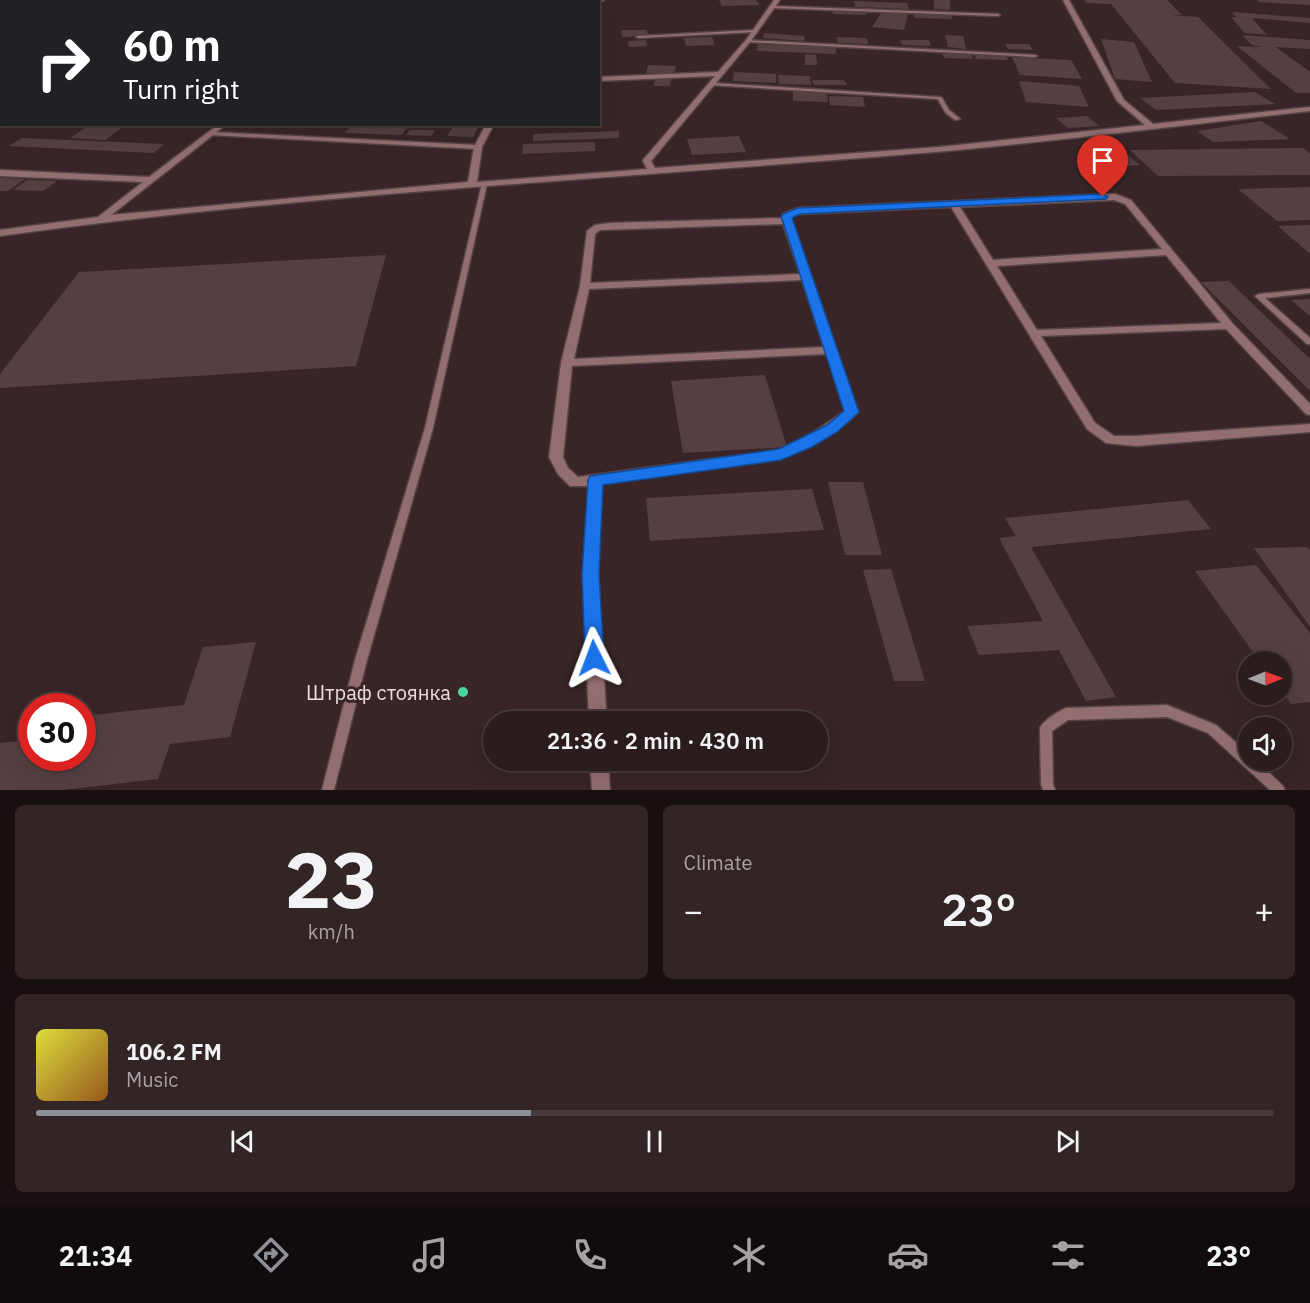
<!DOCTYPE html>
<html lang="en">
<head>
<meta charset="utf-8">
<style>
  :root { --surface:#2b1c1d; --page:#332526; --text:#f1f3f6; --muted:#a6a1a4; --line:#473a3b; --accent:#8c9099 }
  body { margin:0; font-family:"IBM Plex Sans",sans-serif; background:var(--page); color:var(--text); height:100vh; display:flex; flex-direction:column; font-size:22px; white-space:nowrap }
  * { box-sizing:border-box; margin:0 }
  p { font-size:20px; color:var(--muted) }
  .icon { flex:none; width:33px; height:33px; fill:none; stroke:currentColor; stroke-width:2; stroke-linecap:round; stroke-linejoin:round }
  .map { position:relative; height:790px; overflow:hidden }
  .sheet { display:flex; flex-direction:column; gap:15px; padding:15px; background:#180f10; flex:1 }
  .sheet>* { flex:none }
  .top-card { position:absolute; left:0px; top:0px; width:600px; height:126px; box-shadow:0 6px 24px #0002,0 0 0 2px var(--line); background:#202124; color:#fff; overflow:hidden }
  .needle { width:39px; rotate:89deg }
  .tools { position:absolute; left:1238px; top:651px; display:grid; gap:12px }
  .tools a { display:grid; place-items:center; width:54px; height:54px; border-radius:50%; background:var(--surface); box-shadow:0 6px 24px #0002,0 0 0 2px var(--line); font-size:30px }
  .speed { position:absolute; left:18px; top:693px; display:flex; gap:12px; font-size:30px; font-weight:700; text-align:center }
  .speed>* { display:grid; place-content:center; width:78px; height:78px; border-radius:50%; background:var(--surface); box-shadow:0 6px 24px #0002,0 0 0 2px var(--line); line-height:1 }
  .speed .limit { border:9px solid #d22; background:#fff; color:#111 }
  .pin { position:absolute; display:grid; place-items:center; width:51px; height:51px; color:#fff; margin:-62px -26px; border-radius:50% 50% 50% 0; rotate:-45deg; box-shadow:0 0 6px #0007 }
  .pin .icon { rotate:45deg }
  .me { position:absolute; width:66px; margin:-33px; rotate:357deg; stroke-linejoin:round; filter:drop-shadow(0 0 4px #0008) }
  .turn { display:flex; align-items:center; gap:21px; height:126px; padding:0 24px; font-size:27px }
  .turn .icon { width:78px; height:78px; stroke-width:2.5 }
  .turn b { display:block; font-size:42px; line-height:51px }
  .big { font-size:45px; font-weight:600; line-height:1.1 }
  .sheet .card { flex:1; display:flex; flex-direction:column; justify-content:center; gap:9px; min-width:0; padding:0 21px; border-radius:9px; background:var(--page) }
  .sheet .dial { align-items:center; gap:0 }
  .dial b { font-size:78px; line-height:1 }
  .song { display:flex; align-items:center; gap:18px }
  .cover { width:72px; height:72px; border-radius:9px; background:linear-gradient(135deg,hsl(60 70% 55%),hsl(30 70% 35%)) }
  .played { height:6px; border-radius:3px; background:linear-gradient(90deg,var(--accent) 40%,var(--line) 40%) }
  .keys { display:flex; justify-content:space-around; direction:ltr }
  .heat { display:flex; justify-content:space-between; align-items:center; font-size:33px; direction:ltr }
  .sheet .tiles { flex:1; display:grid; gap:15px; grid-template-columns:1fr 1fr }
  .card:last-child { grid-column:span 2 }
  .trip { position:absolute; left:483px; top:711px; width:345px; height:60px; border-radius:30px; background:var(--surface); box-shadow:0 6px 24px #0002,0 0 0 2px var(--line); font-weight:600; line-height:60px; text-align:center }
  .dock { display:flex; height:96px; justify-content:space-around; align-items:center; background:#110b0c; color:var(--muted) }
  .dock .icon { width:42px; height:42px }
  .dock .on { color:var(--accent) }
  .dock b { font-size:27px; color:var(--text) }
  .map>svg:first-child { display:block }
</style>
</head>
<body>
<div class="map">
<svg width="1310" height="790" viewBox="0 0 1310 790">
  <rect width="100%" height="100%" fill="#392527"/>
  <path fill="#553f41" d="M 719,0 L 756,0 L 759,5 L 722,6 Z
    M 934,0 L 950,0 L 950,10 L 934,9 Z
    M 1084,0 L 1167,0 L 1182,15 L 1171,15 L 1198,17 L 1271,89 L 1175,83 L 1111,4 L 1087,3 Z
    M 1258,0 L 1310,0 L 1310,5 L 1258,2 Z
    M 854,1 L 907,3 L 909,9 L 855,7 Z
    M 832,10 L 865,11 L 866,15 L 833,14 Z
    M 882,12 L 908,14 L 904,30 L 872,27 Z
    M 1232,12 L 1310,18 L 1310,23 L 1252,18 L 1267,35 L 1245,33 L 1231,17 L 1236,17 Z
    M 913,14 L 950,15 L 953,19 L 915,18 Z
    M 621,30 L 647,30 L 648,36 L 622,37 Z
    M 764,33 L 805,36 L 804,41 L 763,38 Z
    M 945,35 L 963,36 L 966,49 L 948,47 Z
    M 1242,35 L 1310,40 L 1310,49 L 1276,47 L 1310,72 L 1310,93 L 1296,93 L 1237,46 L 1262,47 L 1252,45 Z
    M 712,37 L 715,45 L 686,46 L 684,38 Z
    M 837,37 L 867,38 L 868,44 L 838,43 Z
    M 1101,39 L 1134,42 L 1152,82 L 1115,79 Z
    M 646,40 L 647,46 L 629,47 L 628,41 Z
    M 900,40 L 929,40 L 931,46 L 902,45 Z
    M 758,44 L 836,47 L 836,54 L 757,51 Z
    M 1005,44 L 1029,44 L 1033,50 L 1008,49 Z
    M 942,53 L 971,54 L 973,59 L 944,58 Z
    M 805,54 L 816,55 L 817,65 L 805,65 Z
    M 974,54 L 1006,56 L 1008,60 L 976,59 Z
    M 1012,57 L 1071,60 L 1082,79 L 1020,75 Z
    M 648,65 L 676,66 L 674,73 L 646,73 Z
    M 734,72 L 776,74 L 776,83 L 733,81 Z
    M 778,75 L 810,76 L 811,85 L 779,84 Z
    M 655,78 L 671,79 L 670,86 L 654,86 Z
    M 812,80 L 844,80 L 847,85 L 814,85 Z
    M 1019,81 L 1079,86 L 1089,107 L 1026,102 Z
    M 793,91 L 827,92 L 828,102 L 793,101 Z
    M 1255,92 L 1275,104 L 1156,110 L 1140,98 Z
    M 829,96 L 863,97 L 865,107 L 830,105 Z
    M 1087,116 L 1099,126 L 1068,128 L 1056,118 Z
    M 1261,121 L 1290,139 L 1213,142 L 1197,131 Z
    M 91,124 L 127,124 L 105,140 L 70,138 Z
    M 352,124 L 409,124 L 402,135 L 345,133 Z
    M 455,124 L 480,124 L 473,137 L 447,136 Z
    M 410,130 L 435,130 L 432,136 L 406,135 Z
    M 619,131 L 619,138 L 533,141 L 533,134 Z
    M 739,136 L 746,152 L 692,155 L 687,139 Z
    M 22,138 L 164,144 L 154,153 L 9,146 Z
    M 595,142 L 595,151 L 522,154 L 523,144 Z
    M 1303,148 L 1310,153 L 1310,175 L 1158,176 L 1130,150 Z
    M 1120,149 L 1140,165 L 1104,167 L 1086,150 Z
    M 0,178 L 25,179 L 8,191 L 0,191 Z
    M 27,180 L 57,181 L 43,191 L 13,190 Z
    M 1310,187 L 1310,220 L 1277,221 L 1238,189 Z
    M 1310,225 L 1310,254 L 1278,226 Z
    M 386,255 L 356,366 L 0,388 L 0,374 L 79,272 Z
    M 1229,281 L 1310,359 L 1310,391 L 1201,282 Z
    M 1310,299 L 1310,316 L 1291,300 Z
    M 765,375 L 787,447 L 683,453 L 671,381 Z
    M 828,482 L 863,482 L 882,555 L 845,555 Z
    M 812,489 L 824,530 L 650,541 L 646,498 Z
    M 1188,500 L 1211,529 L 1031,547 L 1116,697 L 1086,701 L 1059,650 L 979,655 L 967,626 L 1043,621 L 999,538 L 1016,536 L 1005,518 Z
    M 1307,547 L 1310,550 L 1310,627 L 1254,548 Z
    M 1256,565 L 1310,633 L 1310,702 L 1291,704 L 1281,690 L 1281,662 L 1260,662 L 1195,571 Z
    M 891,569 L 925,681 L 894,681 L 863,570 Z
    M 256,642 L 230,737 L 170,744 L 158,779 L 62,790 L 0,790 L 0,743 L 32,740 L 32,758 L 82,758 L 82,716 L 184,705 L 203,647 Z"/>
  <g fill="none" stroke-linecap="round" stroke-linejoin="round">
    <g stroke="#564344" stroke-width="3">
      <path id="lane" d="M 771,6 L 998,14 L 1000,15 L 998,16 L 772,8 Z
        M 754,30 L 755,32 L 638,38 L 636,37 L 638,36 Z
        M 746,40 L 1035,55 L 1037,56 L 1035,57 L 748,42 Z
        M 713,83 L 940,97 L 942,98 L 949,110 L 960,119 L 955,120 L 945,112 L 938,99 L 711,85 L 711,83 Z
        M 212,132 L 478,145 L 481,147 L 478,149 L 210,135 L 209,134 Z
        M 482,183 L 487,184 L 433,428 L 367,660 L 334,790 L 322,790 L 355,660 L 425,428 Z
        M 1310,289 L 1310,293 L 1265,298 L 1310,338 L 1310,344 L 1307,344 L 1255,296 L 1259,294 Z
        M 1167,705 L 1216,725 L 1248,753 L 1248,760 L 1256,760 L 1283,786 L 1285,790 L 1270,790 L 1208,733 L 1167,717 L 1068,720 L 1052,731 L 1053,784 L 1055,790 L 1043,790 L 1041,784 L 1040,728 C 1044,720 1057,712 1066,708 Z"/>
    </g>
    <g stroke="#564344" stroke-width="3">
      <path id="street" d="M 45,0 L 52,0 L 43,2 Z
        M 382,0 L 388,0 L 381,2 Z
        M 520,0 L 526,0 L 526,2 L 520,2 Z
        M 569,0 L 604,0 L 598,2 L 560,2 Z
        M 774,0 L 780,0 L 750,42 L 651,161 L 655,168 L 939,147 L 1145,125 L 1117,101 L 1063,0 L 1069,0 L 1124,100 L 1153,124 L 1310,107 L 1310,111 C 1185,125 1060,141 935,152 C 623,178 310,193 0,236 L 0,230 L 98,217 L 143,182 L 0,176 L 0,170 L 149,177 L 219,124 L 227,124 L 111,215 L 468,182 L 474,147 L 486,124 L 494,124 L 482,147 L 477,182 L 647,169 L 643,161 L 644,159 L 715,76 L 598,81 L 598,77 L 718,72 L 746,40 Z
        M 2,19 L 2,23 L 0,24 L 0,20 Z
        M 0,53 L 2,53 L 2,57 L 0,57 Z
        M 0,102 L 2,102 L 2,106 L 0,106 Z
        M 1115,194 L 1131,200 L 1233,324 L 1310,404 L 1310,415 L 1306,414 L 1226,329 L 1041,336 L 1095,423 L 1114,436 L 1136,436 L 1310,424 L 1310,432 L 1136,446 L 1106,443 L 1087,429 L 951,207 L 799,214 L 791,217 L 792,221 L 858,412 L 848,422 L 822,439 L 781,459 L 602,484 L 597,574 L 607,722 L 589,722 L 583,574 L 589,486 L 570,486 L 558,474 L 549,457 L 561,363 L 580,286 L 587,231 L 595,225 L 610,223 L 782,218 L 783,214 L 798,208 ZM 1114,200 L 1125,204 L 1162,249 L 993,260 L 960,207 ZM 783,224 L 800,274 L 590,283 L 595,234 L 600,230 ZM 1166,255 L 1221,323 L 1037,330 L 997,266 ZM 802,280 L 824,347 L 574,359 L 589,289 ZM 827,354 L 845,411 L 814,432 L 779,450 L 578,477 L 568,468 L 563,457 L 572,366 Z
        M 590,760 L 608,760 L 610,790 L 592,790 Z"/>
    </g>
    <use href="#lane" fill="#936e71" fill-rule="evenodd"/>
    <use href="#street" fill="#936e71" fill-rule="evenodd"/>
  </g>
  <path fill="#1a73e8" stroke="#114b97" stroke-width="1.5" d="M 1103,194 L 1108,197 L 1106,199 L 800,214 L 792,218 L 859,412 L 837,432 L 812,447 L 781,460 L 603,485 L 599,574 L 604,658 L 601,664 L 594,667 L 588,664 L 585,658 L 582,574 L 588,480 L 590,476 L 779,449 L 827,425 L 844,411 L 781,216 L 783,214 L 798,208 Z"/>
  <circle fill="#4ad49c" stroke="#392527" stroke-width="2" cx="463" cy="692" r="6"/>
  <g text-anchor="middle" dominant-baseline="central" stroke-width="6" stroke-linejoin="round" paint-order="stroke">
    <g font-size="20" fill="#ecdedf" stroke="#392527" text-anchor="end">
      <text x="451" y="692">Штраф стоянка</text>
    </g>
  </g>
</svg>
<div class="tools">
<a><svg class="needle" viewBox="-14 -14 28 28"><path d="M0-13l5 13h-10z" fill="#e53935"/><path d="M0 13l5-13h-10z" fill="#a6a1a4"/></svg></a>
<a><svg class="icon" aria-label="sound" viewBox="0 0 24 24"><path d="M4 9h4l5-4v14l-5-4H4zM17 9q2 3 0 6"/></svg></a>
</div>
<div class="speed"><div class="limit">30</div></div>
<div class="pin" style="left:1103px;top:197px;background:#d93025"><svg class="icon" aria-label="arrive" viewBox="0 0 24 24"><path d="M6 21V4h12l-3 4 3 4H6"/></svg></div>
<svg class="me" style="left:594px;top:658px" viewBox="-20 -20 40 40"><path d="M0-17L14 15 0 8-14 15z" fill="#1a73e8" stroke="#fff" stroke-width="4"/></svg>
<div class="trip">21:36 · 2 min · 430 m</div>
<div class="top-card">
<div class="turn"><svg class="icon" aria-label="right" viewBox="0 0 24 24"><path d="M7 20v-9h11M14 6l5 5-5 5"/></svg><div><b>60 m</b>Turn right</div></div>
</div>
</div>
<section class="sheet">
<div class="tiles">
<div class="card dial"><b>23</b><p>km/h</p></div>
<div class="card"><p>Climate</p>
<div class="heat"><a>−</a><b class="big">23°</b><a>+</a></div>
</div>
<div class="card">
<div class="song"><i class="cover"></i><div><b>106.2 FM</b><p>Music</p></div></div>
<div class="played"></div>
<div class="keys"><svg class="icon" aria-label="previous" viewBox="0 0 24 24"><path d="M18 5L8 12l10 7zM5 5v14"/></svg><svg class="icon" aria-label="pause" viewBox="0 0 24 24"><path d="M8 5v14M16 5v14"/></svg><svg class="icon" aria-label="next" viewBox="0 0 24 24"><path d="M6 5l10 7-10 7zM19 5v14"/></svg></div>
</div>
</div>
</section>
<nav class="dock">
<b>21:34</b>
<svg class="icon on" aria-label="directions" viewBox="0 0 24 24"><path d="M12 3l9 9-9 9-9-9zM9 14v-3h6M13 9l2 2-2 2"/></svg>
<svg class="icon" aria-label="music" viewBox="0 0 24 24"><path d="M9 18V5l10-2v13"/><circle cx="6" cy="18" r="3"/><circle cx="16" cy="16" r="3"/></svg>
<svg class="icon" aria-label="phone" viewBox="0 0 24 24"><path d="M5 4h4l2 5-3 2q2 4 5 5l2-3 5 2v4C11 20 4 13 5 4z"/></svg>
<svg class="icon" aria-label="climate" viewBox="0 0 24 24"><path d="M12 3v18M4 7l16 10M4 17L20 7"/></svg>
<svg class="icon" aria-label="car" viewBox="0 0 24 24"><path d="M5 17H2v-5l4-1 3-4h7l3 4 3 1v5h-3M9 17h6M6 11h13"/><circle cx="7" cy="17" r="2"/><circle cx="17" cy="17" r="2"/></svg>
<svg class="icon" aria-label="filters" viewBox="0 0 24 24"><path d="M4 7h16M4 17h16"/><circle cx="9" cy="7" r="2"/><circle cx="15" cy="17" r="2"/></svg>
<b>23°</b>
</nav>
</body>
</html>
